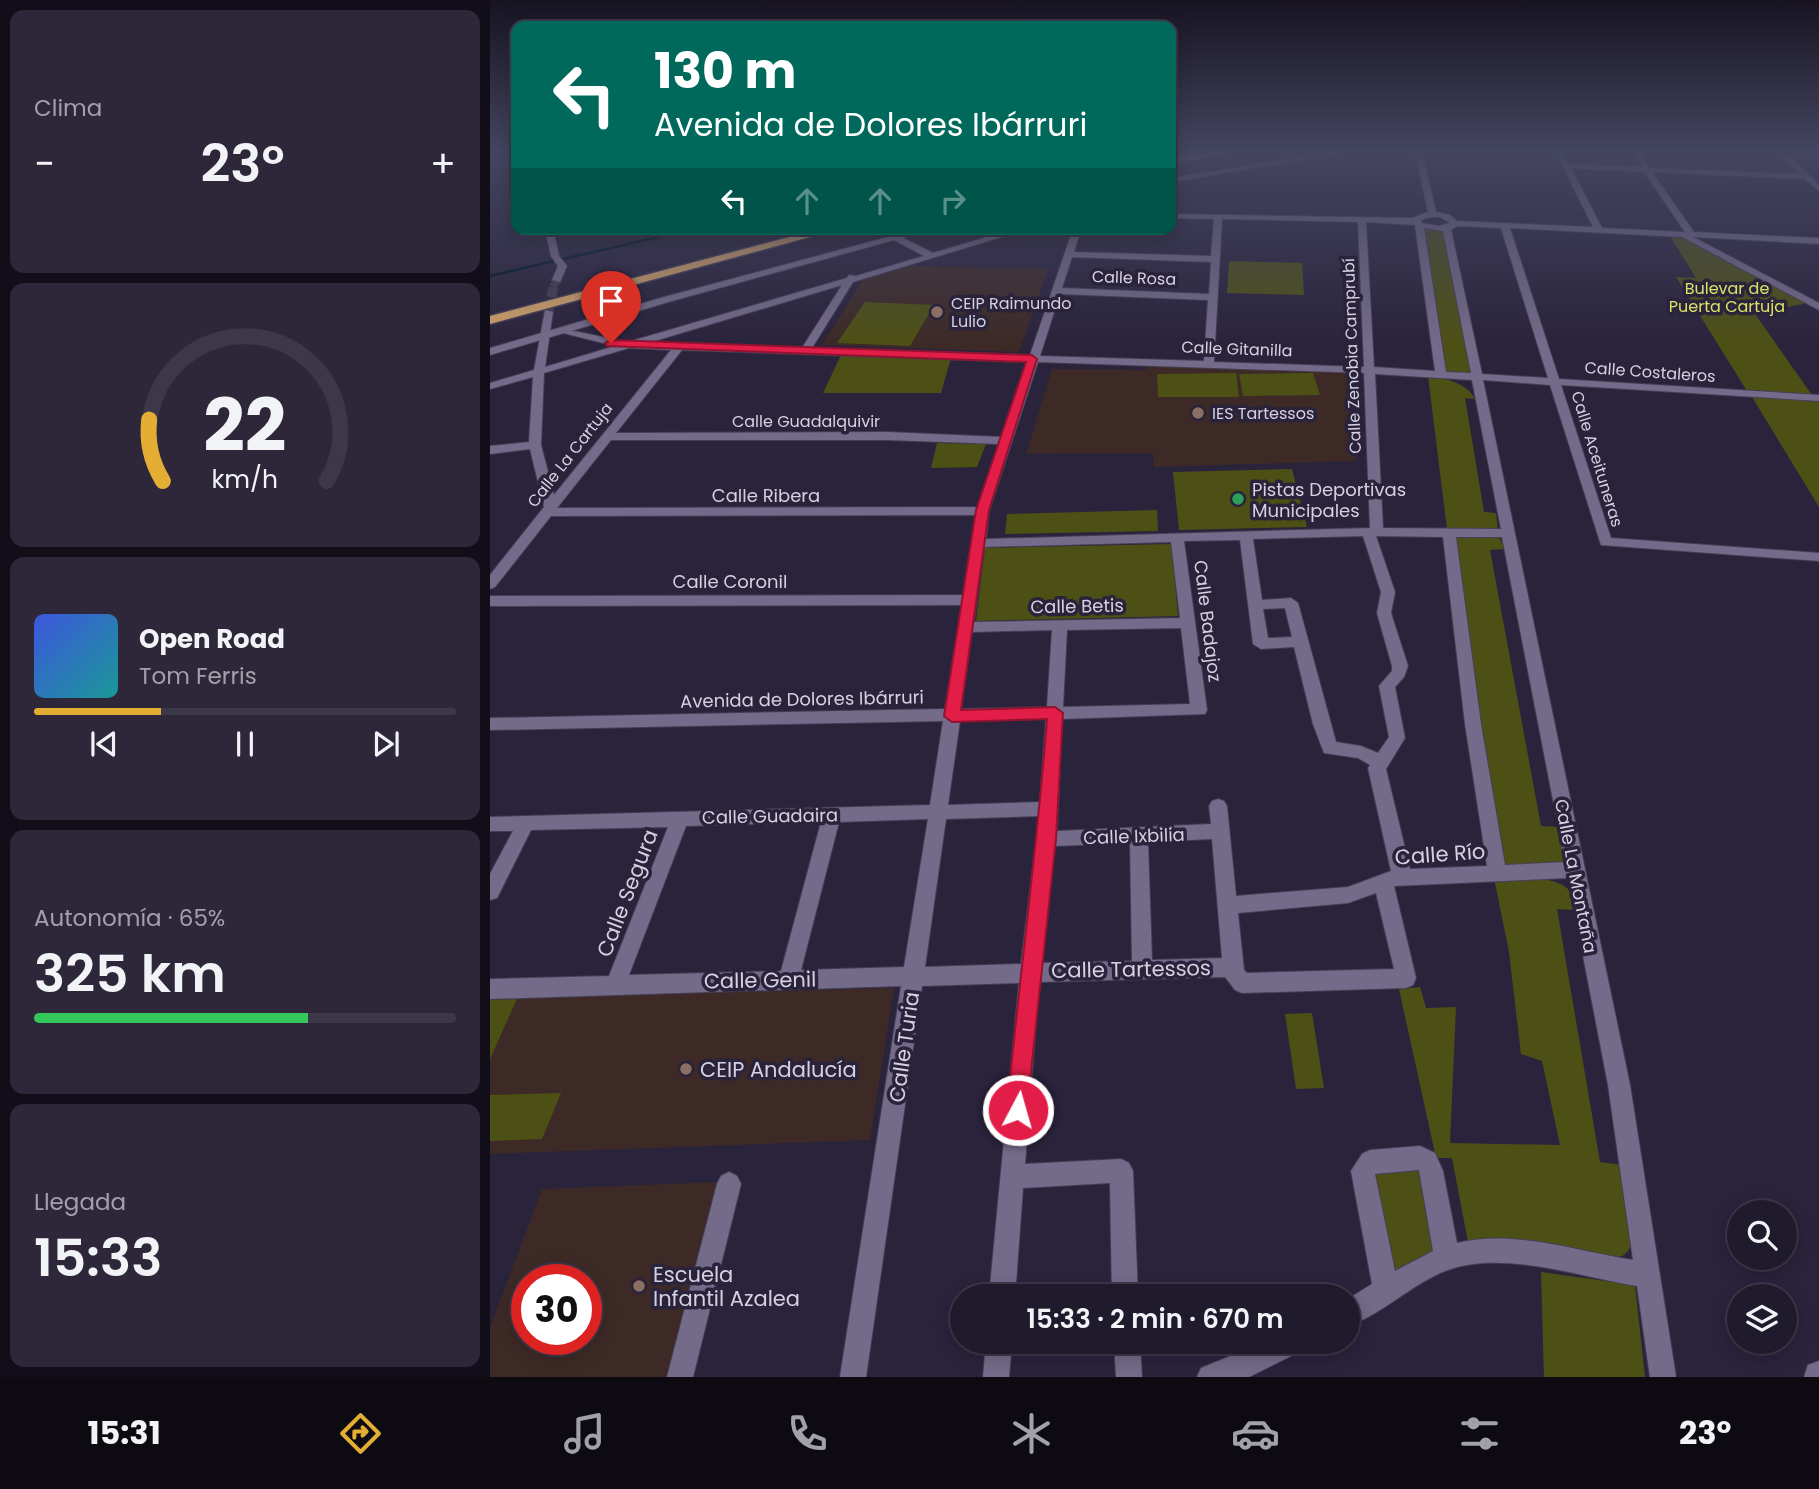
<!DOCTYPE html>
<html lang="es">
<head>
<meta charset="utf-8">
<style>
  :root { --surface:#201a2d; --page:#2d2739; --text:#f1f3f6; --muted:#a2a1aa; --line:#3d3849; --accent:#e4ae35 }
  body { margin:0; font-family:Poppins,sans-serif; background:var(--page); color:var(--text); height:100vh; display:flex; flex-direction:column; font-size:26px; white-space:nowrap }
  * { box-sizing:border-box; margin:0 }
  p { font-size:23px; color:var(--muted) }
  .icon { flex:none; width:38px; height:38px; fill:none; stroke:currentColor; stroke-width:2; stroke-linecap:round; stroke-linejoin:round }
  .map { position:relative; flex:1; overflow:hidden }
  .side { display:flex; flex-direction:column; gap:10px; padding:10px; background:#120e19; width:490px }
  .side>* { flex:none }
  .top-card { position:absolute; left:21px; top:21px; width:665px; height:214px; border-radius:14px; box-shadow:0 4px 18px #0003,0 0 0 2px var(--line); background:#00695c; color:#fff; overflow:hidden }
  .controls { position:absolute; left:1237px; top:1200px; display:grid; gap:14px }
  .controls a { display:grid; place-items:center; width:70px; height:70px; border-radius:50%; background:var(--surface); box-shadow:0 4px 18px #0003,0 0 0 2px var(--line); font-size:35px }
  .speed { position:absolute; left:21px; top:1264px; display:flex; gap:14px; font-size:35px; font-weight:700; text-align:center }
  .speed>* { display:grid; place-content:center; width:91px; height:91px; border-radius:50%; background:var(--surface); box-shadow:0 4px 18px #0003,0 0 0 2px var(--line); line-height:1 }
  .speed .limit { border:10px solid #d22; background:#fff; color:#111 }
  .pin { position:absolute; display:grid; place-items:center; width:60px; height:60px; color:#fff; margin:-72px -30px; border-radius:50% 50% 50% 0; rotate:-45deg; box-shadow:0 0 7px #0007 }
  .pin .icon { rotate:45deg }
  .me { position:absolute; width:77px; margin:-38px; rotate:6deg; stroke-linejoin:round; filter:drop-shadow(0 0 5px #0008) }
  .turn { display:flex; align-items:center; gap:24px; height:147px; padding:0 28px; font-size:32px }
  .turn .icon { width:91px; height:91px; stroke-width:2.5 }
  .turn b { display:block; font-size:49px; line-height:60px }
  .lanes { display:flex; align-items:center; height:66px; padding:0 28px; background:#0003; justify-content:center; gap:35px; direction:ltr }
  .lanes .off { opacity:.35 }
  .big { font-size:52px; font-weight:600; line-height:1.1 }
  .side .tile { flex:1; display:flex; flex-direction:column; justify-content:center; gap:10px; min-width:0; padding:0 24px; border-radius:14px; background:var(--page) }
  .side .dial { align-items:center; gap:0 }
  .dial svg { height:182px; overflow:visible; fill:none; stroke:var(--line); stroke-width:7; stroke-linecap:round; text-anchor:middle }
  .dial text { fill:var(--text); stroke:none }
  .song { display:flex; align-items:center; gap:21px }
  .cover { width:84px; height:84px; border-radius:10px; background:linear-gradient(135deg,hsl(230 70% 55%),hsl(180 70% 35%)) }
  .played { height:7px; border-radius:4px; background:linear-gradient(90deg,var(--accent) 30%,var(--line) 30%) }
  .keys { display:flex; justify-content:space-around; direction:ltr }
  .heat { display:flex; justify-content:space-between; align-items:center; font-size:38px; direction:ltr }
  .charge { height:10px; border-radius:5px; background:linear-gradient(90deg,#34c759 65%,var(--line) 0) }
  .trip { position:absolute; left:460px; top:1284px; width:410px; height:70px; border-radius:35px; background:var(--surface); box-shadow:0 4px 18px #0003,0 0 0 2px var(--line); font-weight:600; line-height:70px; text-align:center }
  .menu { display:flex; height:112px; justify-content:space-around; align-items:center; background:#0d0a12; color:var(--muted) }
  .menu .icon { width:49px; height:49px }
  .menu .current { color:var(--accent) }
  .menu b { font-size:32px; color:var(--text) }
  main { display:flex; flex:1; min-height:0 }
  .map>svg:first-child { display:block }
</style>
</head>
<body>
<main>
<section class="side">
<div class="tile"><p>Clima</p>
<div class="heat"><a>−</a><b class="big">23°</b><a>+</a></div>
</div>
<div class="tile dial"><svg viewBox="0 0 100 80">
<path d="M14 69A42 42 0 1 1 86 69"/>
<path d="M14 69A42 42 0 0 1 8 42" stroke="#e4ae35"/>
<text x="50" y="56" font-size="32" font-weight="700">22</text>
<text x="50" y="72" font-size="11">km/h</text>
</svg></div>
<div class="tile">
<div class="song"><i class="cover"></i><div><b>Open Road</b><p>Tom Ferris</p></div></div>
<div class="played"></div>
<div class="keys"><svg class="icon" aria-label="previous" viewBox="0 0 24 24"><path d="M18 5L8 12l10 7zM5 5v14"/></svg><svg class="icon" aria-label="pause" viewBox="0 0 24 24"><path d="M8 5v14M16 5v14"/></svg><svg class="icon" aria-label="next" viewBox="0 0 24 24"><path d="M6 5l10 7-10 7zM19 5v14"/></svg></div>
</div>
<div class="tile"><p>Autonomía · 65%</p><b class="big">325 km</b><div class="charge"></div></div>
<div class="tile"><p>Llegada</p><b class="big">15:33</b></div>
</section>
<div class="map">
<svg width="1329" height="1377" viewBox="0 0 1329 1377">
  <rect width="100%" height="100%" fill="#2a233c"/>
  <path fill="#3d2a27" fill-rule="evenodd" d="M 420,266 L 558,269 L 529,352 L 332,345 L 373,279 Z
    M 656,366 L 865,373 L 869,454 L 864,461 L 664,467 L 663,453 L 536,454 L 562,369 L 656,370 Z
    M 404,988 L 380,1140 L 0,1154 L 0,998 Z
    M 228,1182 L 179,1377 L 0,1377 L 0,1328 L 52,1189 ZM 37,1279 L 96,1279 L 96,1339 L 37,1339 Z"/>
  <path fill="#4d5015" d="M 931,228 L 956,231 L 986,375 L 954,373 Z
    M 1180,236 L 1197,240 L 1317,303 L 1265,314 L 1322,395 L 1257,391 L 1186,277 L 1206,278 Z
    M 739,261 L 812,263 L 814,295 L 737,293 Z
    M 375,302 L 444,305 L 420,346 L 347,343 Z
    M 351,355 L 461,358 L 451,393 L 333,393 Z
    M 746,373 L 749,397 L 668,397 L 667,374 Z
    M 823,373 L 830,395 L 753,396 L 749,374 Z
    M 938,376 C 955,378 977,383 985,399 L 975,398 L 994,512 L 1006,513 L 1008,530 L 957,529 Z
    M 1262,397 L 1329,401 L 1329,507 Z
    M 447,443 L 496,444 L 487,467 L 441,468 Z
    M 802,469 L 817,527 L 689,530 L 683,472 Z
    M 667,510 L 668,531 L 515,534 L 517,514 Z
    M 962,533 L 1009,537 L 1015,549 L 1000,550 L 1051,826 L 1068,827 L 1075,862 L 1070,866 L 1011,869 Z
    M 682,544 L 688,616 L 486,621 L 495,548 Z
    M 1004,878 C 1022,878 1071,874 1081,893 C 1083,897 1083,905 1084,910 L 1067,909 L 1110,1162 L 1133,1165 L 1142,1242 C 1138,1254 1134,1257 1122,1258 L 978,1242 L 962,1158 L 946,1158 L 909,989 L 930,987 L 936,1008 L 966,1007 L 960,1143 L 1070,1145 L 1052,1061 L 1031,1054 L 1019,952 Z
    M 27,999 L 0,1059 L 0,1000 Z
    M 822,1013 L 834,1088 L 806,1089 L 795,1014 Z
    M 71,1093 L 52,1139 L 0,1141 L 0,1095 Z
    M 935,1167 L 949,1253 L 901,1279 L 881,1172 Z
    M 1051,1272 L 1145,1285 L 1155,1377 L 1054,1377 Z"/>
  <g fill="none" stroke-linecap="round" stroke-linejoin="round">
    <path stroke="#001826" stroke-width="2.5" d="M 0,276 L 203,229"/>
    <path stroke="#443d55" stroke-width="8" stroke-dasharray="8 4.5" stroke-linecap="butt" d="M 63,287 L 67,280"/>
    <path stroke="#443d55" stroke-width="10" stroke-dasharray="10 5" stroke-linecap="butt" d="M 58,312 L 64,285"/>
    <g stroke="#453e54" stroke-width="2">
      <path id="street" d="M 847,151 L 866,151 L 681,182 L 681,178 Z
        M 925,151 L 932,151 L 946,212 L 960,215 L 967,221 L 1103,227 L 1065,151 L 1072,151 L 1078,164 L 1152,167 L 1143,153 L 1149,151 L 1159,168 L 1310,174 L 1293,159 L 1293,155 L 1329,156 L 1329,160 L 1303,159 L 1329,185 L 1329,191 L 1315,179 L 1162,172 L 1204,232 L 1329,238 L 1329,244 L 1203,237 L 1329,303 L 1329,310 L 1192,237 L 1020,228 L 1069,379 L 1329,395 L 1329,401 L 1071,385 L 1121,538 L 1329,553 L 1329,561 L 1111,545 L 1060,385 L 993,380 L 1140,1085 L 1186,1377 L 1160,1377 L 1147,1286 C 1090,1277 1011,1249 955,1271 C 920,1285 893,1314 858,1326 L 858,1299 L 882,1284 L 861,1171 L 872,1154 L 880,1150 L 930,1146 L 945,1153 L 953,1171 L 967,1243 C 1024,1229 1086,1251 1143,1260 L 1118,1085 L 1078,878 L 904,886 L 926,978 L 923,985 L 916,988 L 752,993 L 745,990 L 735,977 L 549,982 L 535,1164 L 631,1159 L 639,1163 L 643,1171 L 648,1297 L 622,1297 L 620,1183 L 533,1188 L 525,1297 L 499,1297 L 529,983 L 432,986 L 376,1377 L 350,1377 L 411,986 L 0,999 L 0,979 L 119,976 L 178,827 L 41,830 L 7,898 L 0,900 L 0,874 L 23,831 L 0,831 L 0,817 L 440,805 L 453,721 L 0,730 L 0,718 L 455,709 L 472,605 L 0,606 L 0,596 L 473,595 L 486,515 L 61,516 L 5,587 L 0,589 L 0,575 L 54,507 L 40,449 L 0,454 L 0,446 L 39,442 L 43,377 L 0,389 L 0,383 L 44,370 L 55,310 L 63,312 L 55,367 L 125,346 L 69,332 L 69,328 L 138,342 L 357,278 L 359,275 L 366,276 L 434,256 L 402,239 L 402,235 L 405,234 L 443,253 L 524,229 L 538,229 L 363,282 L 322,348 L 540,355 L 583,229 L 591,229 L 584,252 L 721,256 L 724,219 L 681,218 L 681,214 L 922,218 L 938,212 ZM 1081,168 L 1154,172 L 1195,232 L 1112,228 ZM 941,217 L 950,217 L 960,223 L 949,226 L 932,223 L 931,220 ZM 732,219 L 868,222 L 874,367 L 724,362 ZM 876,222 L 925,225 L 945,371 L 884,367 ZM 967,226 L 1011,228 L 1058,378 L 992,374 L 961,230 ZM 934,228 L 953,231 L 981,373 L 956,372 ZM 582,257 L 721,262 L 719,294 L 572,288 ZM 352,285 L 312,348 L 158,343 ZM 570,294 L 718,300 L 714,361 L 550,356 ZM 139,348 L 181,350 L 64,495 L 51,445 L 54,373 ZM 192,350 L 538,362 L 512,437 L 397,432 L 126,433 ZM 548,362 L 874,373 L 880,528 L 496,539 L 499,511 ZM 885,374 L 982,380 L 1011,529 L 893,528 ZM 121,440 L 397,440 L 509,444 L 488,507 L 67,508 ZM 873,536 L 891,592 L 887,613 L 902,666 L 902,671 L 889,686 L 899,737 L 888,753 L 871,746 L 846,742 L 808,603 L 801,598 L 772,600 L 763,539 ZM 886,536 L 953,537 L 975,724 L 997,866 L 920,869 L 896,769 L 915,738 L 905,687 L 914,677 L 918,666 L 901,613 L 905,592 ZM 966,537 L 1012,537 L 1075,862 L 1015,865 L 991,724 ZM 750,540 L 763,644 L 771,649 L 804,647 L 823,724 L 834,753 L 868,758 L 880,765 L 878,768 L 901,871 L 858,887 L 746,896 L 737,806 L 734,801 L 728,799 L 722,801 L 719,806 L 721,824 L 567,831 L 572,719 L 715,714 L 717,710 L 694,541 ZM 681,542 L 690,618 L 484,622 L 494,547 ZM 795,608 L 802,637 L 778,638 L 773,609 ZM 691,628 L 700,704 L 573,707 L 577,630 ZM 562,630 L 557,707 L 471,709 L 482,632 ZM 556,719 L 550,802 L 458,805 L 470,721 ZM 549,816 L 531,964 L 435,967 L 456,819 ZM 438,819 L 414,967 L 311,970 L 349,822 ZM 331,822 L 291,971 L 139,975 L 196,826 ZM 722,839 L 732,958 L 662,960 L 658,842 ZM 640,843 L 642,961 L 551,963 L 565,846 ZM 886,893 L 904,969 L 757,973 L 754,970 L 748,913 L 858,903 ZM 929,1170 L 943,1251 L 905,1271 L 885,1174 Z
        M 55,229 L 63,229 L 69,256 L 77,266 L 70,282 L 62,280 L 68,266 L 61,256 Z
        M 239,1172 L 247,1176 L 251,1184 L 203,1377 L 177,1377 L 227,1184 L 231,1176 Z
        M 496,1342 L 522,1342 L 519,1377 L 493,1377 Z
        M 624,1342 L 650,1342 L 652,1377 L 626,1377 Z
        M 775,1342 L 815,1342 L 811,1351 L 759,1377 L 707,1377 L 711,1368 Z"/>
    </g>
    <g stroke="#453e54" stroke-width="2">
      <path id="secondary" d="M 428,229 L 444,229 L 182,301 L 0,355 L 0,348 L 174,297 Z
        M 1329,1361 L 1329,1377 L 1314,1377 L 1318,1365 Z"/>
    </g>
    <g stroke="#453e54" stroke-width="3">
      <path id="highway" d="M 723,151 L 748,151 L 681,164 L 681,158 Z
        M 330,229 L 349,229 L 0,324 L 0,316 Z"/>
    </g>
    <use href="#street" fill="#736b89" fill-rule="evenodd"/>
    <use href="#secondary" fill="#736b89" fill-rule="evenodd"/>
    <use href="#highway" fill="#d2a268" fill-rule="evenodd"/>
  </g>
  <linearGradient id="sky" x2="0" y2="1"><stop stop-color="#171321"/><stop offset="0.44" stop-color="#444561"/><stop offset="1" stop-color="#444561" stop-opacity="0"/></linearGradient>
  <rect width="1329" height="344" fill="url(#sky)"/>
  <path fill="#e11d48" stroke="#92132f" stroke-width="2" d="M 121,340 L 542,355 L 547,359 L 499,510 L 471,710 L 565,707 L 573,713 L 566,839 L 536,1118 L 528,1121 L 520,1118 L 517,1110 C 529,979 547,850 557,719 L 462,722 L 454,716 L 486,510 L 536,362 L 117,346 L 115,343 Z"/>
  <g fill="#8d6e63" stroke="#2a233c" stroke-width="2.5">
    <circle cx="447" cy="312" r="7"/>
    <circle cx="708" cy="413" r="7"/>
    <circle cx="196" cy="1069" r="7"/>
    <circle cx="149" cy="1286" r="7"/>
  </g>
  <circle fill="#2e9e5b" stroke="#2a233c" stroke-width="2.5" cx="748" cy="499" r="7"/>
  <g text-anchor="middle" dominant-baseline="central" stroke-width="7" stroke-linejoin="round" paint-order="stroke">
    <g font-size="16" fill="#d5d1e1" stroke="#2a233c">
      <text transform="translate(644 278) rotate(2)">Calle Rosa</text>
      <text transform="translate(747 349) rotate(2)">Calle Gitanilla</text>
      <text transform="translate(862 356) rotate(-92)">Calle Zenobia Camprubí</text>
      <text transform="translate(1160 372) rotate(4)">Calle Costaleros</text>
      <text x="316" y="421">Calle Guadalquivir</text>
      <text transform="translate(80 455) rotate(-52)">Calle La Cartuja</text>
      <text transform="translate(1107 459) rotate(73)">Calle Aceituneras</text>
    </g>
    <g font-size="16" fill="#dae167" stroke="#2a233c">
      <text x="1237" y="288">Bulevar de<tspan x="1237" dy="18">Puerta Cartuja</tspan></text>
    </g>
    <g font-size="16" fill="#d5d1e1" stroke="#2a233c" text-anchor="start">
      <text x="461" y="303">CEIP Raimundo<tspan x="461" dy="18">Lulio</tspan></text>
      <text x="722" y="413">IES Tartessos</text>
    </g>
    <g font-size="18" fill="#d5d1e1" stroke="#2a233c" text-anchor="start">
      <text x="762" y="489">Pistas Deportivas<tspan x="762" dy="21">Municipales</tspan></text>
    </g>
    <g font-size="18" fill="#d5d1e1" stroke="#2a233c">
      <text x="276" y="495">Calle Ribera</text>
      <text x="240" y="581">Calle Coronil</text>
      <text transform="translate(587 606) rotate(-1)">Calle Betis</text>
      <text transform="translate(718 621) rotate(83)">Calle Badajoz</text>
      <text transform="translate(312 699) rotate(-1)">Avenida de Dolores Ibárruri</text>
      <text transform="translate(280 816) rotate(-1)">Calle Guadaira</text>
      <text transform="translate(644 836) rotate(-2)">Calle Ixbilia</text>
      <text transform="translate(1086 876) rotate(79)">Calle La Montaña</text>
    </g>
    <g font-size="21" fill="#d5d1e1" stroke="#2a233c">
      <text transform="translate(950 854) rotate(-4)">Calle Río</text>
      <text transform="translate(137 893) rotate(-69)">Calle Segura</text>
      <text transform="translate(641 969) rotate(-1)">Calle Tartessos</text>
      <text transform="translate(270 980) rotate(-1)">Calle Genil</text>
      <text transform="translate(414 1047) rotate(-82)">Calle Turia</text>
    </g>
    <g font-size="21" fill="#d5d1e1" stroke="#2a233c" text-anchor="start">
      <text x="210" y="1069">CEIP Andalucía</text>
      <text x="163" y="1274">Escuela<tspan x="163" dy="24">Infantil Azalea</tspan></text>
    </g>
  </g>
</svg>
<div class="controls">
<a><svg class="icon" aria-label="search" viewBox="0 0 24 24"><circle cx="10" cy="10" r="6"/><path d="M15 15l6 6"/></svg></a>
<a><svg class="icon" aria-label="layers" viewBox="0 0 24 24"><path d="M12 4l9 5-9 5-9-5zM3 14l9 5 9-5"/></svg></a>
</div>
<div class="speed"><div class="limit">30</div></div>
<div class="pin" style="left:121px;top:343px;background:#d93025"><svg class="icon" aria-label="arrive" viewBox="0 0 24 24"><path d="M6 21V4h12l-3 4 3 4H6"/></svg></div>
<svg class="me" style="left:528px;top:1110px" viewBox="-20 -20 40 40"><circle r="17" fill="#e11d48" stroke="#fff" stroke-width="3"/><path d="M0-11L8 9 0 5-8 9z" fill="#fff"/></svg>
<div class="trip">15:33 · 2 min · 670 m</div>
<div class="top-card">
<div class="turn"><svg class="icon" aria-label="left" viewBox="0 0 24 24"><path d="M17 20v-9H6M10 6l-5 5 5 5"/></svg><div><b>130 m</b>Avenida de Dolores Ibárruri</div></div>
<div class="lanes"><svg class="icon" aria-label="left" viewBox="0 0 24 24"><path d="M17 20v-9H6M10 6l-5 5 5 5"/></svg><svg class="icon off" aria-label="ahead" viewBox="0 0 24 24"><path d="M12 20V5M6 11l6-6 6 6"/></svg><svg class="icon off" aria-label="ahead" viewBox="0 0 24 24"><path d="M12 20V5M6 11l6-6 6 6"/></svg><svg class="icon off" aria-label="right" viewBox="0 0 24 24"><path d="M7 20v-9h11M14 6l5 5-5 5"/></svg></div>
</div>
</div>
</main>
<nav class="menu">
<b>15:31</b>
<svg class="icon current" aria-label="directions" viewBox="0 0 24 24"><path d="M12 3l9 9-9 9-9-9zM9 14v-3h6M13 9l2 2-2 2"/></svg>
<svg class="icon" aria-label="music" viewBox="0 0 24 24"><path d="M9 18V5l10-2v13"/><circle cx="6" cy="18" r="3"/><circle cx="16" cy="16" r="3"/></svg>
<svg class="icon" aria-label="phone" viewBox="0 0 24 24"><path d="M5 4h4l2 5-3 2q2 4 5 5l2-3 5 2v4C11 20 4 13 5 4z"/></svg>
<svg class="icon" aria-label="climate" viewBox="0 0 24 24"><path d="M12 3v18M4 7l16 10M4 17L20 7"/></svg>
<svg class="icon" aria-label="car" viewBox="0 0 24 24"><path d="M5 17H2v-5l4-1 3-4h7l3 4 3 1v5h-3M9 17h6M6 11h13"/><circle cx="7" cy="17" r="2"/><circle cx="17" cy="17" r="2"/></svg>
<svg class="icon" aria-label="filters" viewBox="0 0 24 24"><path d="M4 7h16M4 17h16"/><circle cx="9" cy="7" r="2"/><circle cx="15" cy="17" r="2"/></svg>
<b>23°</b>
</nav>
</body>
</html>
